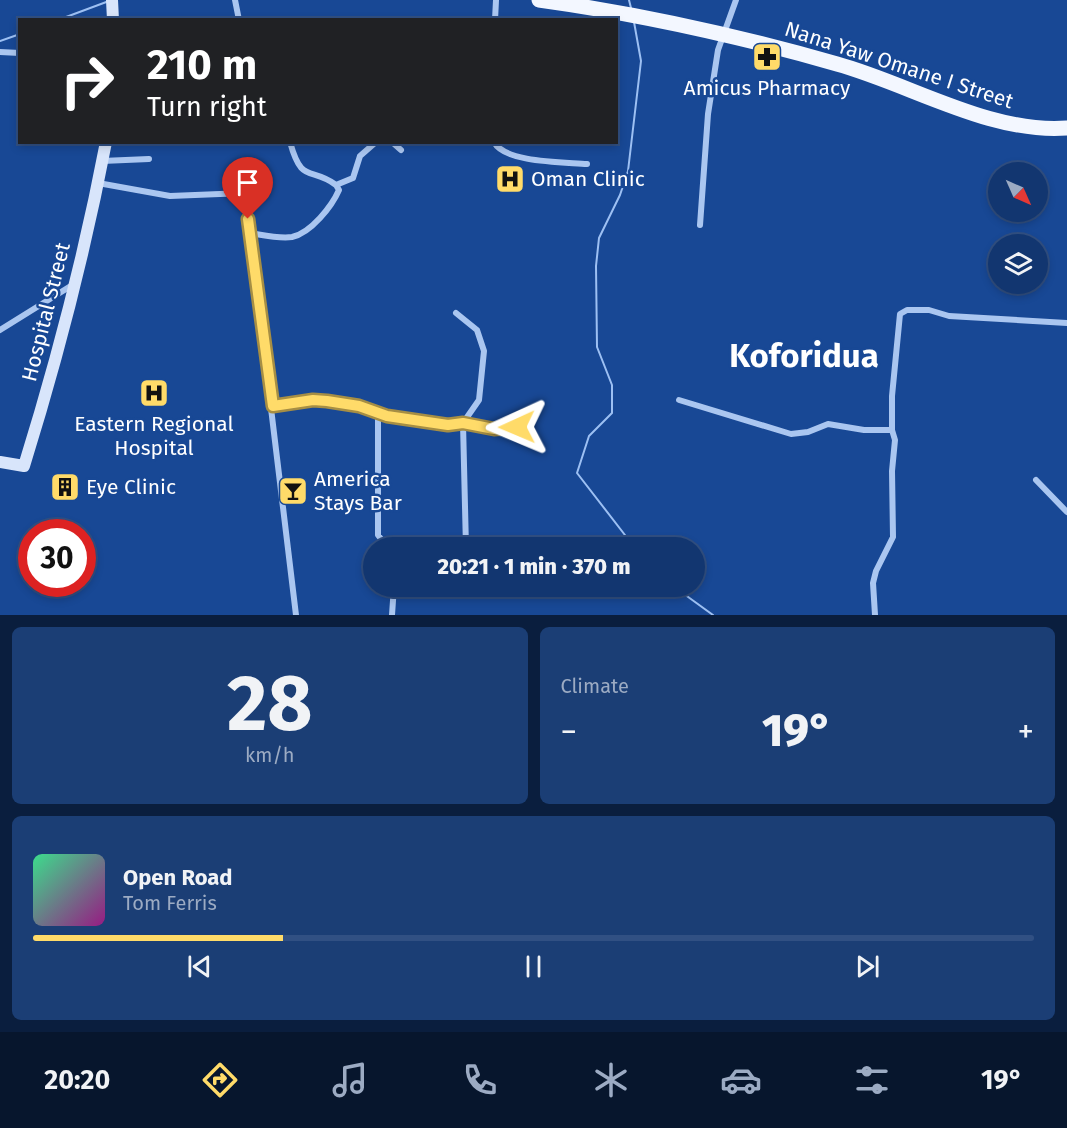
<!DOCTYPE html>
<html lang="en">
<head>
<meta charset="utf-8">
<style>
  :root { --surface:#123670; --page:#1b3e75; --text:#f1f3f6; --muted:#9cabc3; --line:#315083; --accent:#ffdb69 }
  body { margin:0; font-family:"Fira Sans",sans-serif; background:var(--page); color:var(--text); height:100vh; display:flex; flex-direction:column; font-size:22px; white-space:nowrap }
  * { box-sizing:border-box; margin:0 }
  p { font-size:20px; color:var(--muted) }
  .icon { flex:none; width:33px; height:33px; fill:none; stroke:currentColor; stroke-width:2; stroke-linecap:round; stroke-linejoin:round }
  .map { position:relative; height:615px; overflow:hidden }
  .panel { display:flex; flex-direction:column; gap:12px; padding:12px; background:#0a1e3e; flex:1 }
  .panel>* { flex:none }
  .hud { position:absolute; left:18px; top:18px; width:600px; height:126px; border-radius:0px; box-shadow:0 3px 9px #0003,0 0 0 2px var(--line); background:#202124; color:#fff; overflow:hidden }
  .needle { width:39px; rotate:135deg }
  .buttons { position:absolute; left:988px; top:162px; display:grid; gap:12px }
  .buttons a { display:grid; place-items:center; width:60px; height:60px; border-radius:50%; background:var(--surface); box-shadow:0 3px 9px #0003,0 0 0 2px var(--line); font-size:30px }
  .speed { position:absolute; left:18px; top:519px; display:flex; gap:12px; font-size:30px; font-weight:700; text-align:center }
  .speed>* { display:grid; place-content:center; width:78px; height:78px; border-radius:50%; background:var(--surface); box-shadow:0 3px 9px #0003,0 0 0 2px var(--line); line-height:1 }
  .speed .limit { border:9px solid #d22; background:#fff; color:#111 }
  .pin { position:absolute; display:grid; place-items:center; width:51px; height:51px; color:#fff; margin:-62px -26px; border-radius:50% 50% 50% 0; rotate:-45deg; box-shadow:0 0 6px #0007 }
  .pin .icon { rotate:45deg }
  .me { position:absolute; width:66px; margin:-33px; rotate:269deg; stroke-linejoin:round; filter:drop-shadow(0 0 4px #0008) }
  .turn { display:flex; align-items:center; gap:21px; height:126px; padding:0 30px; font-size:27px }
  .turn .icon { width:78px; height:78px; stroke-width:2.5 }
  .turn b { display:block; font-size:42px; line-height:51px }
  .big { font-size:45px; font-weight:800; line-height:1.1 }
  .panel .widget { flex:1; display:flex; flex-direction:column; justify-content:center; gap:9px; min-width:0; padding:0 21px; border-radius:9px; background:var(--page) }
  .panel .dial { align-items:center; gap:0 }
  .dial b { font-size:78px; line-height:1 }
  .song { display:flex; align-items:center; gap:18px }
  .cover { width:72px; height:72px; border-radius:9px; background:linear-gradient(135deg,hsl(150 70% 55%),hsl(310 70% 35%)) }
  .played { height:6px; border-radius:3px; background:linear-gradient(90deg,var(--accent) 25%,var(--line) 25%) }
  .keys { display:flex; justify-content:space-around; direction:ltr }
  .heat { display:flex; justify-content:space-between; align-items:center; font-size:33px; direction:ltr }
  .panel .tiles { flex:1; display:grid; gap:12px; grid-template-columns:1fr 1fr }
  .widget:last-child { grid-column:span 2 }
  .trip { position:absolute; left:363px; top:537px; width:342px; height:60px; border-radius:30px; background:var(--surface); box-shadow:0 3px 9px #0003,0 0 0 2px var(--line); font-weight:800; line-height:60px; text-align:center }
  .dock { display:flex; height:96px; justify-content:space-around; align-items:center; background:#07162d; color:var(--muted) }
  .dock .icon { width:42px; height:42px }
  .dock .current { color:var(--accent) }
  .dock b { font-size:27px; color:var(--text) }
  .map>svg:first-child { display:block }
</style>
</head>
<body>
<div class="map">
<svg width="1067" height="615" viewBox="0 0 1067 615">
  <rect width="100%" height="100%" fill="#184895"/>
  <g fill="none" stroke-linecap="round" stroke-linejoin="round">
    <path stroke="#9dc0f3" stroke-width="2" d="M 629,0 L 631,8
      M 58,20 L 109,1
      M 634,22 L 641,61 L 628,171 L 620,195 L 599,238 L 596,266 L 597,347 L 612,385 L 612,413 L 589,436 L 577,473 L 635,548
      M 0,41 L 20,34
      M 673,586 L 713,615"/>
    <path stroke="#aac6f0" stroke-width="6" d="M 235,0 L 239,20
      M 495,20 L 496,0
      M 0,52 L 20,53
      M 290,142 C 302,185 310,166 336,185 L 353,178 L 360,156 L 376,142
      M 392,142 L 401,150
      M 494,142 C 505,163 564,162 587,164
      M 102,161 L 149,159
      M 98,183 L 170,196 L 245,193 L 296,615
      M 700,225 L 708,114 L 718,50 L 736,0
      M 250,233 C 263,235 279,239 292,237 C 311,233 332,206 339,190 L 336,185
      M 456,313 L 477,330 L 484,351 L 479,400 L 463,423 L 466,548
      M 0,330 L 74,284
      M 679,400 L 791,434 L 808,432 L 828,424 L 864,430 L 892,430
      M 273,406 L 313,400 L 327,401 L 359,406 L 387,416 L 448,425 L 463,423 L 494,429 L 517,427
      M 378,413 L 378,535 L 388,548
      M 1036,480 L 1067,512
      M 392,615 L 394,586
      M 875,615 L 873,583 L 876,571 L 893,537 L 892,471 L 895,440 L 892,430 L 892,396 L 900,314 L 907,310 L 929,310 L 949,316 L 1067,323"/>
    <path stroke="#d8e5fb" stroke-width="12" d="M 112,0 L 113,20
      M 0,462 L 24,466 C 57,360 85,252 106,142"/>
    <path stroke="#f3f7ff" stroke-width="15" d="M 539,0 C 640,14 739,36 837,64 C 910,84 990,134 1067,128"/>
  </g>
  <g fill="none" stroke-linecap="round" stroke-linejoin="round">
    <g stroke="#a68e44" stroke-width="15">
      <path id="route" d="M 248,219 L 273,406 L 313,400 L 327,401 L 359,406 L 387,416 L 448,425 L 463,423 L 494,429 L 517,427"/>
    </g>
    <use href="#route" stroke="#ffdb69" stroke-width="10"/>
  </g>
  <defs>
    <g id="pharmacy-square" transform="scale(1.5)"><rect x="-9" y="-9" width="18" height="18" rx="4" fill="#ffdb69" stroke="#184895"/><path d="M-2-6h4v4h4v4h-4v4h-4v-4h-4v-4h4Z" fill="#111"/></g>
    <g id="hospital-square" transform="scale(1.5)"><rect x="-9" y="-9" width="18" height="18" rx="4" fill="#ffdb69" stroke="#184895"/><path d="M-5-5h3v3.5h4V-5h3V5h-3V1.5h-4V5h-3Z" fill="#111"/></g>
    <g id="building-square" transform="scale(1.5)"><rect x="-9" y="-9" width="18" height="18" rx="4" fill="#ffdb69" stroke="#184895"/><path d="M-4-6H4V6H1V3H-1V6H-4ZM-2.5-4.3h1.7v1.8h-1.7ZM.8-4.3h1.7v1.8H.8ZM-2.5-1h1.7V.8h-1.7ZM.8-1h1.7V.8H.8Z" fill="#111"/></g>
    <g id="bar-square" transform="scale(1.5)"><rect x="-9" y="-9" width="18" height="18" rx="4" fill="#ffdb69" stroke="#184895"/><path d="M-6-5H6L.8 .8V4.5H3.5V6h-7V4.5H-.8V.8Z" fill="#111"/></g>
  </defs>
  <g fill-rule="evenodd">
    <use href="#pharmacy-square" x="767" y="57"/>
    <use href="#hospital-square" x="510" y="179"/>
    <use href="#hospital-square" x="154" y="393"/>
    <use href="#building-square" x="65" y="487"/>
    <use href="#bar-square" x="293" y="491"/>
  </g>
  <g text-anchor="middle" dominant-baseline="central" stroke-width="5" stroke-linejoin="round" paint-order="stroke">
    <g font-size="21" fill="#fff" stroke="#184895">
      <text transform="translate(899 65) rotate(18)">Nana Yaw Omane I Street</text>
      <text transform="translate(46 312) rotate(-76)">Hospital Street</text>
    </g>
    <g font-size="21" fill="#fff" stroke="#184895" text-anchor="start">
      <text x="767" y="88" text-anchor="middle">Amicus Pharmacy</text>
      <text x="531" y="179">Oman Clinic</text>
      <text x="154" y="424" text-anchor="middle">Eastern Regional<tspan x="154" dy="24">Hospital</tspan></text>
      <text x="314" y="479">America<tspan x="314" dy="24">Stays Bar</tspan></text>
      <text x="86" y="487">Eye Clinic</text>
    </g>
    <g font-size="33" font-weight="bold" fill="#fff" stroke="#184895">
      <text x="804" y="356">Koforidua</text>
    </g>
  </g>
</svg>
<div class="buttons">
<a><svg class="needle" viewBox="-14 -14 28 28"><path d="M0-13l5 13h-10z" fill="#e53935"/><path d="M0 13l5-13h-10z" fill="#9cabc3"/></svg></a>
<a><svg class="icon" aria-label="layers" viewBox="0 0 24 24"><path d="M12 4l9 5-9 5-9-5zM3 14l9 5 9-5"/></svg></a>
</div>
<div class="speed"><div class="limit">30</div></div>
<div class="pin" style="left:248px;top:219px;background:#d93025"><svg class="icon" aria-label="arrive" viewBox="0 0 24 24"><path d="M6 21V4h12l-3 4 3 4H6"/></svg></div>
<svg class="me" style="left:517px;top:427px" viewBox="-20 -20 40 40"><path d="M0-17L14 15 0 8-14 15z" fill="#ffdb69" stroke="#fff" stroke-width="4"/></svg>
<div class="trip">20:21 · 1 min · 370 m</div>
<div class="hud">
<div class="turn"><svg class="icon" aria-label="right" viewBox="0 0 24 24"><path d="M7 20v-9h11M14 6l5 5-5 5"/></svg><div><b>210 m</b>Turn right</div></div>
</div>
</div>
<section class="panel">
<div class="tiles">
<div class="widget dial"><b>28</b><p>km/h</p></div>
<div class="widget"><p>Climate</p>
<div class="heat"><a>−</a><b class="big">19°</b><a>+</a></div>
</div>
<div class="widget">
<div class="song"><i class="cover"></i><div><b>Open Road</b><p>Tom Ferris</p></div></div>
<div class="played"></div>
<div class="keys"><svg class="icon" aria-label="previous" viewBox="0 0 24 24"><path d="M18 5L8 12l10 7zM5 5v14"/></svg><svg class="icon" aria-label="pause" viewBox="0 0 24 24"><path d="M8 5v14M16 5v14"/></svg><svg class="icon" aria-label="next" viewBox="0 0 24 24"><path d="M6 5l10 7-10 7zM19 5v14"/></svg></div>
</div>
</div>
</section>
<nav class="dock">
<b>20:20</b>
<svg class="icon current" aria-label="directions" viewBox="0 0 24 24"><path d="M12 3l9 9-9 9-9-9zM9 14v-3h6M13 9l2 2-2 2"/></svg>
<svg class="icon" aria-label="music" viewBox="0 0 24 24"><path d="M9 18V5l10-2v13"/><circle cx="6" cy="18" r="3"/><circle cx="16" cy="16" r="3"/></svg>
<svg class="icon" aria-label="phone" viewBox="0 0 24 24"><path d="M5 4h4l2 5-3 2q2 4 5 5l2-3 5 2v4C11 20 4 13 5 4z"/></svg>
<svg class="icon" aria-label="climate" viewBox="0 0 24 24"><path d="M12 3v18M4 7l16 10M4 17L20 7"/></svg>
<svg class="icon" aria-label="car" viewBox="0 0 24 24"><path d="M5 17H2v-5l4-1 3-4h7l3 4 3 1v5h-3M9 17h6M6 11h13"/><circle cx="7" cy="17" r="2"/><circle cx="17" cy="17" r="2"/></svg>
<svg class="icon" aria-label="filters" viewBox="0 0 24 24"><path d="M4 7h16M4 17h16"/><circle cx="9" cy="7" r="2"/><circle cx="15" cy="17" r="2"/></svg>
<b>19°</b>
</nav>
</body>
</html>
